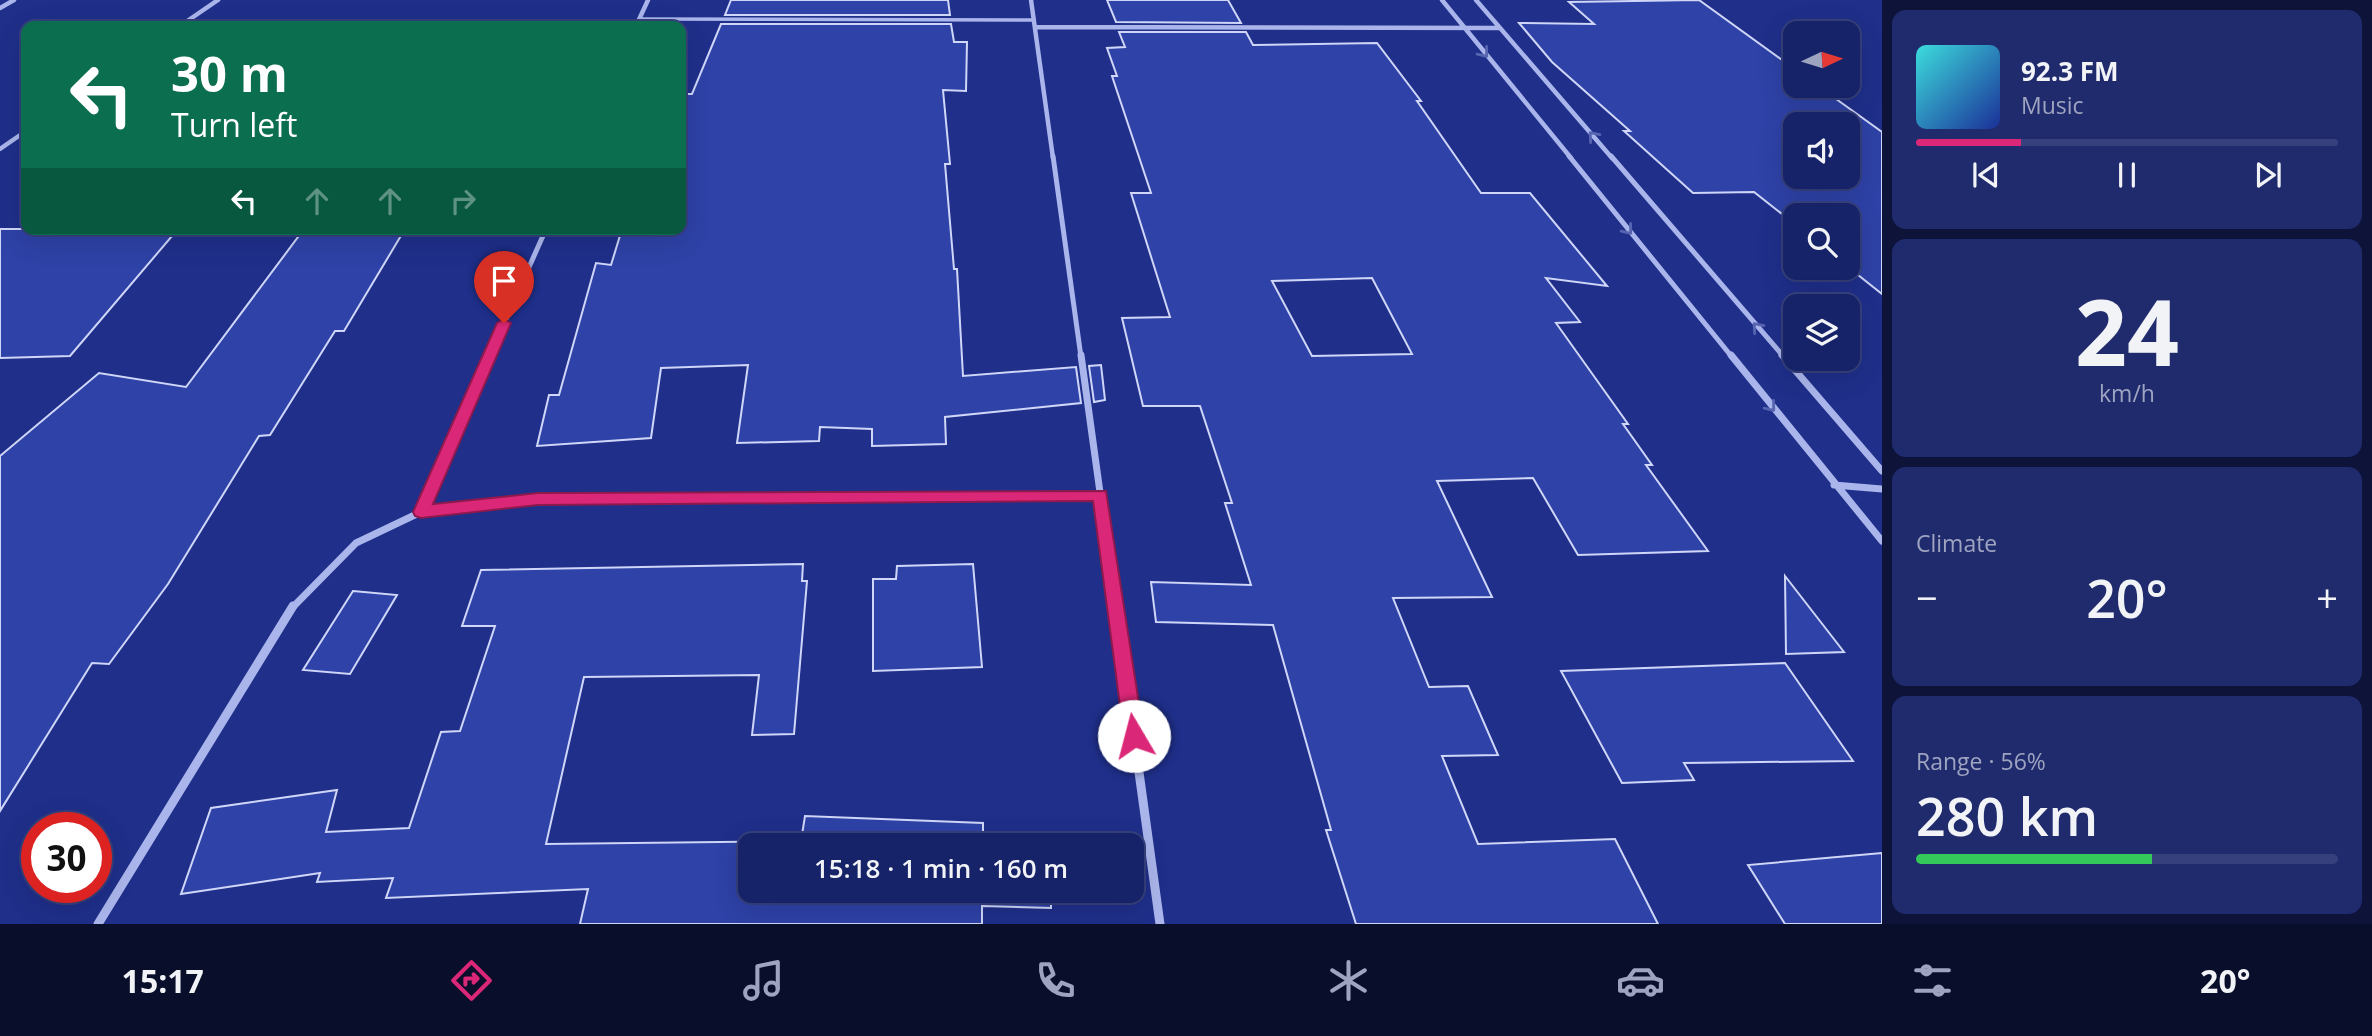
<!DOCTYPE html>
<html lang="en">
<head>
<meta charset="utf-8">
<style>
  :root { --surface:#172368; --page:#202b6e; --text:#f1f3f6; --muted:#9ea4c0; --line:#36407c; --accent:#db2777 }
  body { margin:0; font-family:"Open Sans",sans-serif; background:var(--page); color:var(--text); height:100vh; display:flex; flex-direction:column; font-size:26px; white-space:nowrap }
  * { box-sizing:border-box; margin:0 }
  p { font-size:23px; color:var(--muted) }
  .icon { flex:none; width:38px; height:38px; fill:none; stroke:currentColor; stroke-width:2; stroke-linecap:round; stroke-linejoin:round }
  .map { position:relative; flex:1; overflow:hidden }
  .panel { display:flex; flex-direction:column; gap:10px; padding:10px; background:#0d1339; width:490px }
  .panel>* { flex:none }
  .top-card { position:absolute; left:21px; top:21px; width:665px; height:214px; border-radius:14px; box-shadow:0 7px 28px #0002,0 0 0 2px var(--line); background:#0b6e4f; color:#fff; overflow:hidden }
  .needle { width:46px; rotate:86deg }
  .controls { position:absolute; left:1783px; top:21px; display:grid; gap:14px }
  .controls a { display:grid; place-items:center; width:77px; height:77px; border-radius:14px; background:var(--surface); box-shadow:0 7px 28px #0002,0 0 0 2px var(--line); font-size:35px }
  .speed { position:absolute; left:21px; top:812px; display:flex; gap:14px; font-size:35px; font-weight:700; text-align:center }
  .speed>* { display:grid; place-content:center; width:91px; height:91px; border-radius:50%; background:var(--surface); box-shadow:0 7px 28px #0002,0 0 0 2px var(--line); line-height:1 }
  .speed .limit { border:10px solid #d22; background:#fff; color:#111 }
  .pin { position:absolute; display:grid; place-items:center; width:60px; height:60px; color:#fff; margin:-72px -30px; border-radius:50% 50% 50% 0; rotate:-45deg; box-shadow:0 0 7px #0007 }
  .pin .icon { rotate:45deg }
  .me { position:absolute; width:77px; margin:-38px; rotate:352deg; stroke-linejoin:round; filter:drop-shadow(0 0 5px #0008) }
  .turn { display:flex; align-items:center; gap:24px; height:147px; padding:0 35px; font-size:32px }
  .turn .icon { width:91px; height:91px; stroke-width:2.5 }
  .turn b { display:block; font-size:49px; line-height:60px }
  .lanes { display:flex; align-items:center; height:66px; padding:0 35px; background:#0003; justify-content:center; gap:35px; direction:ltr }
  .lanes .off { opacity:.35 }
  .big { font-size:52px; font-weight:600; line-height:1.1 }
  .panel .widget { flex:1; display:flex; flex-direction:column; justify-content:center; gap:10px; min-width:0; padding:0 24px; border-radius:14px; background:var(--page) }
  .panel .dial { align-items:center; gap:0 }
  .dial b { font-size:91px; line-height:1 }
  .song { display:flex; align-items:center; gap:21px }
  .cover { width:84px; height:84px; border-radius:10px; background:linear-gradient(135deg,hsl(180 70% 55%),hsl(230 70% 35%)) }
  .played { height:7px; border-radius:4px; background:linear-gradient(90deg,var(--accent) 25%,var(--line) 25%) }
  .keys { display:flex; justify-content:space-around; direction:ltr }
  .heat { display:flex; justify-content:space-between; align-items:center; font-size:38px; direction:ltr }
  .charge { height:10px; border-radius:5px; background:linear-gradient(90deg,#34c759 56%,var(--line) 0) }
  .trip { position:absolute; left:738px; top:833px; width:406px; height:70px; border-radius:14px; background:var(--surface); box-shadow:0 7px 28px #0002,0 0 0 2px var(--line); font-weight:600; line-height:70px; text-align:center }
  .tabs { display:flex; height:112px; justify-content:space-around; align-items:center; background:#090e2a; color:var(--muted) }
  .tabs .icon { width:49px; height:49px }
  .tabs .current { color:var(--accent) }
  .tabs b { font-size:32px; color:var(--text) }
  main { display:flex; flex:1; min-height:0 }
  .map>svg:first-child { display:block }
</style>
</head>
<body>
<main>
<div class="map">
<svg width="1882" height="924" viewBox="0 0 1882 924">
  <rect width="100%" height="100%" fill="#1f2f8a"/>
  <path fill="#2e42a7" stroke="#cfd6f8" stroke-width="2" fill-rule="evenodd" d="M 731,0 L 948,0 L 950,15 L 725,15 Z
    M 1107,0 L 1228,0 L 1241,23 L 1116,22 Z
    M 1699,0 L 1796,70 L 1796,86 L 1818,86 L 1882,132 L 1882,294 L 1848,267 L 1848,215 L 1796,215 L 1796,225 L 1754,192 L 1693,193 L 1624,131 L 1630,131 L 1552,62 L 1519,23 L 1594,24 L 1569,2 ZM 1796,124 L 1848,124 L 1848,177 L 1796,177 Z
    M 721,24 L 951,24 L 954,42 L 967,42 L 966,91 L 943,90 L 950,164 L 945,164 L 954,269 L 957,269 L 963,376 L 1076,367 L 1081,403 L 945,417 L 946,444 L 872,446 L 872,429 L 820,427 L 819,441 L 737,443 L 748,365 L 661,368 L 651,438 L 537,446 L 549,395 L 559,395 L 596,263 L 611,265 L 622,229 L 681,229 L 681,94 L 692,94 Z
    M 1119,32 L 1246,32 L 1253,45 L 1377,43 L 1421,101 L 1417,101 L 1481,193 L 1530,193 L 1607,286 L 1546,278 L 1580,322 L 1556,323 L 1628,424 L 1623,424 L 1652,465 L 1646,465 L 1708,551 L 1578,555 L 1533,478 L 1437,481 L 1492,597 L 1393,598 L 1429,687 L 1468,686 L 1498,755 L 1442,756 L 1478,844 L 1615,839 L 1658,924 L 1356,924 L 1326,830 L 1331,830 L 1273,625 L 1156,622 L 1151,582 L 1251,585 L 1225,503 L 1232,503 L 1200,406 L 1143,406 L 1122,318 L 1170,317 L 1131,193 L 1151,193 L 1112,76 L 1117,76 L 1107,48 L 1125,47 ZM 1372,278 L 1412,354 L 1312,356 L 1272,281 Z
    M 0,229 L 178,229 L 70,356 L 0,358 Z
    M 304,229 L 405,229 L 344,331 L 335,331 L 270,435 L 259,436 L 168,584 L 109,664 L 92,663 L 0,811 L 0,456 L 99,373 L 186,387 Z
    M 1101,365 L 1105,400 L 1094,402 L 1089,366 Z
    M 803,564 L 802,581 L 807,581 L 794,734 L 752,735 L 759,675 L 584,677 L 546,844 L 801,841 L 805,816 L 983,823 L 983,832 L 1049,833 L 1049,845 L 751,845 L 751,891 L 1051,891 L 1051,908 L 982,906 L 982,924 L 580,924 L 588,889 L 386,898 L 393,878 L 317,882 L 320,873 L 181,894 L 211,808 L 337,790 L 326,832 L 409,828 L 441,732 L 460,731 L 495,626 L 462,626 L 481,570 Z
    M 973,564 L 982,667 L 873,671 L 873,579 L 896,579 L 897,566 Z
    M 1785,576 L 1844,652 L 1786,654 Z
    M 353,591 L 397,595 L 350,674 L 303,670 Z
    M 1785,663 L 1853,761 L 1684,763 L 1694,780 L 1622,783 L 1561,671 Z
    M 1882,853 L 1882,924 L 1785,924 L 1748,865 Z"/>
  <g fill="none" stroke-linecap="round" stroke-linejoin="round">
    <path stroke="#aab5eb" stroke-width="3.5" d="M 640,19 L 1033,20"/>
    <path stroke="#aab5eb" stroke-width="4.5" d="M 1031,0 L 1053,158
      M 1442,0 L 1571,158
      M 1476,0 L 1612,158
      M 0,8 L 14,0
      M 180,26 L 218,0
      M 636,26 L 648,0
      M 1035,27 L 1500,28
      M 0,149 L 26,131"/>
    <path stroke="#aab5eb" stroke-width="5" d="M 1053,156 L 1081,357
      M 1569,156 L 1732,357
      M 1611,156 L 1784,357
      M 489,357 L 546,229"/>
    <path stroke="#aab5eb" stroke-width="7" d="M 1081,355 L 1116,608
      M 1731,355 L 1882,541
      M 1782,355 L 1882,471
      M 1834,485 L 1882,489
      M 421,512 L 490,355
      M 292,608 L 356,543 L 421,512 L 538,499 L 1100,495"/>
    <path stroke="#aab5eb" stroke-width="9" d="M 1116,606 L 1160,924
      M 98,924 L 293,606"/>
  </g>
  <defs><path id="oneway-chevron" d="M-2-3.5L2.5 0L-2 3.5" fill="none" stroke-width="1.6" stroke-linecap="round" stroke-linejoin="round" transform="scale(1.75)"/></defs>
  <g stroke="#5765b1">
    <use href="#oneway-chevron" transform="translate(1484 53) rotate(51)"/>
    <use href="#oneway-chevron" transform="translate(1593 136) rotate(-131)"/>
    <use href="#oneway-chevron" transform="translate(1628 230) rotate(51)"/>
    <use href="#oneway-chevron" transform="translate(1757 327) rotate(-131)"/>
    <use href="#oneway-chevron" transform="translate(1771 407) rotate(51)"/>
  </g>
  <path fill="#db2777" stroke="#8e194d" stroke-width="2" d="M 504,319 L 511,323 L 433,504 L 538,493 L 1106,491 L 1144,736 L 1141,743 L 1134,745 L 1127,743 L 1124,736 L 1093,501 L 538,505 L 421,518 L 415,516 L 413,512 L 497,323 Z"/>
</svg>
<div class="controls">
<a><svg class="needle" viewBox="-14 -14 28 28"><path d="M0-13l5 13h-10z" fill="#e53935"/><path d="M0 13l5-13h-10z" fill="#9ea4c0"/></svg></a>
<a><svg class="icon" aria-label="sound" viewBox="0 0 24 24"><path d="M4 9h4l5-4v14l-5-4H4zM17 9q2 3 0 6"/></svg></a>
<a><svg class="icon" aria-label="search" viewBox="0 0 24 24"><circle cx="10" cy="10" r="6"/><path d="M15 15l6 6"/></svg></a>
<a><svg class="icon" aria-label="layers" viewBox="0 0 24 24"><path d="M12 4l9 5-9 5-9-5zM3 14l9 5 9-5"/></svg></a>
</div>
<div class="speed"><div class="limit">30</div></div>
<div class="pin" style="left:504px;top:323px;background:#d93025"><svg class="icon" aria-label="arrive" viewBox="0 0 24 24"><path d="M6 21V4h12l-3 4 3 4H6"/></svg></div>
<svg class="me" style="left:1134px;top:736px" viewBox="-20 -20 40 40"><circle r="19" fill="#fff"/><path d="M0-13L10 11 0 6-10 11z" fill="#db2777"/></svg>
<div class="trip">15:18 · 1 min · 160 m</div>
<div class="top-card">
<div class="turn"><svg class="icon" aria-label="left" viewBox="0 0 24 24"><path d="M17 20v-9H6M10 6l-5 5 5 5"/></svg><div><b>30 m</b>Turn left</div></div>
<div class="lanes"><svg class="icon" aria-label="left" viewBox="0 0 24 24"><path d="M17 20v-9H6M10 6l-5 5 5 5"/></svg><svg class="icon off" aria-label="ahead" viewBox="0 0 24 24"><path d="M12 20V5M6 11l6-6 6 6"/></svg><svg class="icon off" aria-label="ahead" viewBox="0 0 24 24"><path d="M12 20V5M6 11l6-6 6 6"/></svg><svg class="icon off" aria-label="right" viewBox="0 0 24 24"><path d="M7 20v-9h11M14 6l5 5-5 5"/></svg></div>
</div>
</div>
<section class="panel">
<div class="widget">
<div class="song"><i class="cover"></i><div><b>92.3 FM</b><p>Music</p></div></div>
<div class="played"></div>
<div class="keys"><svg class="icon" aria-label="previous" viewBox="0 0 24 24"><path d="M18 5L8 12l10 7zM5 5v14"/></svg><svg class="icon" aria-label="pause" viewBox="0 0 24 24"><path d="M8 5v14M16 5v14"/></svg><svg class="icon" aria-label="next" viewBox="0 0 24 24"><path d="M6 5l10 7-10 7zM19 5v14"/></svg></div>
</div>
<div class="widget dial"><b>24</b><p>km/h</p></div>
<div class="widget"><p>Climate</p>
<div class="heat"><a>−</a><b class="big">20°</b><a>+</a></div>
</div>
<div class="widget"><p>Range · 56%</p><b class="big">280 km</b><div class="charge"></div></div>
</section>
</main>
<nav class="tabs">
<b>15:17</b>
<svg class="icon current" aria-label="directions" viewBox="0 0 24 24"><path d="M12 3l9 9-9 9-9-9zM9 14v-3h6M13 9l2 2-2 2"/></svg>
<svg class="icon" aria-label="music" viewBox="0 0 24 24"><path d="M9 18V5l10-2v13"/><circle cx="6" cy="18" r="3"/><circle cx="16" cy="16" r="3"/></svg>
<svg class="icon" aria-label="phone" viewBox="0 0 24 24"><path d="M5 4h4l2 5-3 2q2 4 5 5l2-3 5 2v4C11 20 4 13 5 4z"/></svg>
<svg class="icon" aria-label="climate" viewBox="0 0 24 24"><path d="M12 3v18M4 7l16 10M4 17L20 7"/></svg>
<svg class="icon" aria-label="car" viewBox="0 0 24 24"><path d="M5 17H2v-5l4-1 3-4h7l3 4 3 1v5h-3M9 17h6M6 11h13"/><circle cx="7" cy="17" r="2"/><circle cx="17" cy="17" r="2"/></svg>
<svg class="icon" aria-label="filters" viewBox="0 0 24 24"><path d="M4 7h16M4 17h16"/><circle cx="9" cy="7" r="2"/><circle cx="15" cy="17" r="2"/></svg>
<b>20°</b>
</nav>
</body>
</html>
